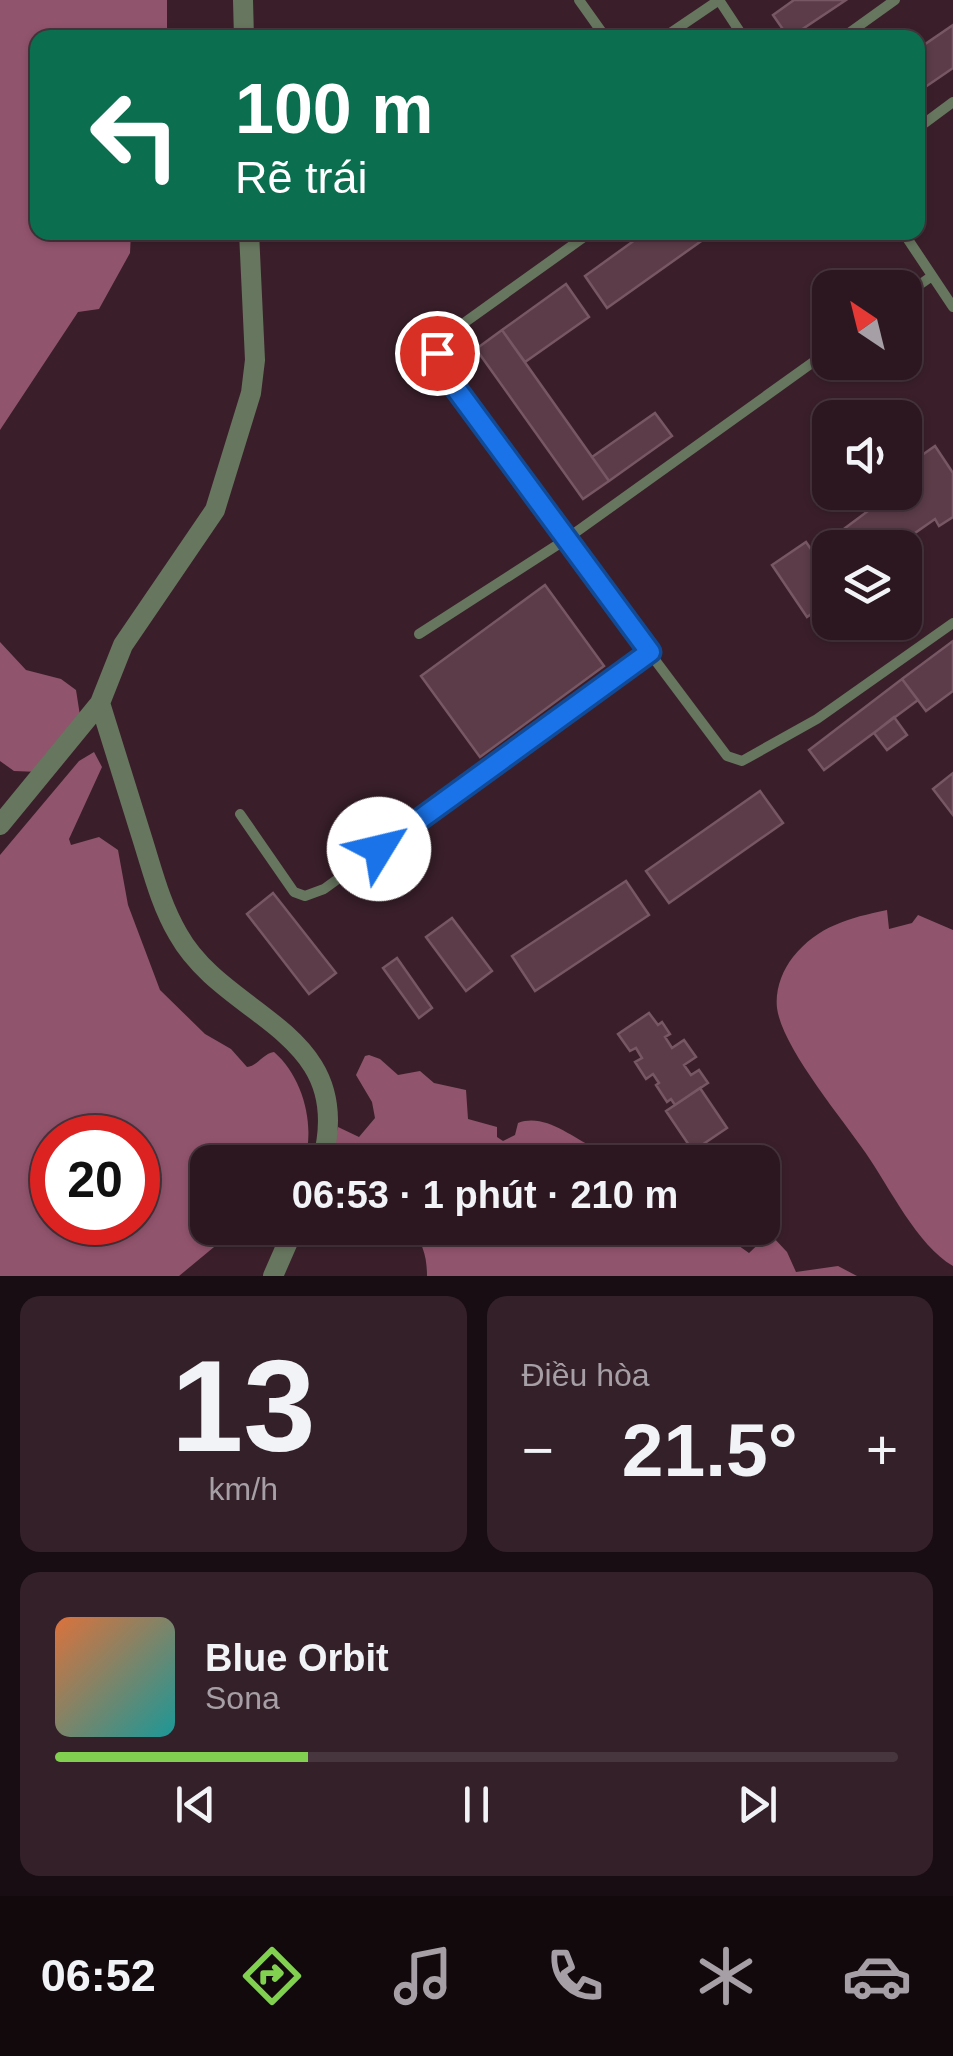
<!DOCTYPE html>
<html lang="vi">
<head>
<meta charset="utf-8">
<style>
  :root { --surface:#2c1720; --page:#342029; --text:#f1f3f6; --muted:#a69fa5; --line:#48363e; --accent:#81d050 }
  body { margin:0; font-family:Arial,sans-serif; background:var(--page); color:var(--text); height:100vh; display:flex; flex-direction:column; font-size:38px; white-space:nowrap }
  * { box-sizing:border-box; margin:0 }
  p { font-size:32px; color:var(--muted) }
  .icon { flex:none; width:55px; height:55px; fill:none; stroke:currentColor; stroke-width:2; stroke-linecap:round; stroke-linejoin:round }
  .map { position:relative; height:1276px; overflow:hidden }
  .side { display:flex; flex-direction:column; gap:20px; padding:20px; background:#180d12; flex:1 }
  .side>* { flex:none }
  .hud { position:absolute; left:30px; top:30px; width:895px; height:210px; border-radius:20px; box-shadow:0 2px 8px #0004,0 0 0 2px var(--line); background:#0b6e4f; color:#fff; overflow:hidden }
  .needle { width:65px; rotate:325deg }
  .controls { position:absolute; left:812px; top:270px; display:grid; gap:20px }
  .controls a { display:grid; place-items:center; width:110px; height:110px; border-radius:20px; background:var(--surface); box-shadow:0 2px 8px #0004,0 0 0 2px var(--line); font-size:50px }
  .speed { position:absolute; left:30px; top:1115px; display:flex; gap:20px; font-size:50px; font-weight:700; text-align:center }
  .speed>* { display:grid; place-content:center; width:130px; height:130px; border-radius:50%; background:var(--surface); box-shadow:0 2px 8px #0004,0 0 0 2px var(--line); line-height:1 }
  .speed .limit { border:15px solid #d22; background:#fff; color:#111 }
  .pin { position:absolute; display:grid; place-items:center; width:85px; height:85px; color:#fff; margin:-42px; border:5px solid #fff; border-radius:50%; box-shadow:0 2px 10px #0007 }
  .me { position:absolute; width:110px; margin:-55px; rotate:54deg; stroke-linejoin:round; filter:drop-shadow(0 0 8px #0008) }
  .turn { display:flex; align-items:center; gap:35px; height:210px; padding:0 40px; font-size:45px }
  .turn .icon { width:130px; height:130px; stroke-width:2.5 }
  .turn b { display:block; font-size:70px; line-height:85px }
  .big { font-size:75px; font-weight:800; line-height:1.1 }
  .side .card { flex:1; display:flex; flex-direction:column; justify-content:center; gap:15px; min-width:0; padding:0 35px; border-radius:20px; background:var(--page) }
  .side .dial { align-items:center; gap:0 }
  .dial b { font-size:130px; line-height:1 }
  .song { display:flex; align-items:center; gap:30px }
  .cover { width:120px; height:120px; border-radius:15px; background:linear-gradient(135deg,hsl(20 70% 55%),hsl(180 70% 35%)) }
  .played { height:10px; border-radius:5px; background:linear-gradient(90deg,var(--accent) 30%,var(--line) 30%) }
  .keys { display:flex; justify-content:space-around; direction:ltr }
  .heat { display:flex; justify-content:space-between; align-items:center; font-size:55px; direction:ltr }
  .side .tiles { flex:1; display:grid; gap:20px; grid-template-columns:1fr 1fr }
  .card:last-child { grid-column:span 2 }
  .trip { position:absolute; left:190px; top:1145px; width:590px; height:100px; border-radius:20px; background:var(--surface); box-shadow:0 2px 8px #0004,0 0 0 2px var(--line); font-weight:800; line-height:100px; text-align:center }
  .menu { display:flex; height:160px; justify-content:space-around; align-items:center; background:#12090d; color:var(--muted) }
  .menu .icon { width:70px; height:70px }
  .menu .selected { color:var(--accent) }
  .menu b { font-size:45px; color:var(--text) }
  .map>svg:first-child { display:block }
</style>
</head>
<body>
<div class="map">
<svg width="953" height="1276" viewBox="0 0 953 1276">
  <rect width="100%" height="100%" fill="#3a1f2a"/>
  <path fill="#91546d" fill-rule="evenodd" d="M 0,0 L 167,0 L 167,37 L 38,38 L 38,232 L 131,233 L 130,253 L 99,309 L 78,312 L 0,430 Z
    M 0,642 L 26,670 L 61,679 L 76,690 L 81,722 L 40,772 L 14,771 L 0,761 Z
    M 94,752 L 102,767 L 69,839 L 71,845 L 99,837 L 118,850 L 128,905 L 160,990 L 205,1034 L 231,1049 L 247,1067 C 258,1066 262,1054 274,1052 C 303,1077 316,1126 304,1162 L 208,1162 L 208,1228 L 237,1228 L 179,1276 L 0,1276 L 0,855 L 79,761 ZM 52,1138 L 138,1138 L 138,1222 L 52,1222 Z
    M 887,910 L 889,929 L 912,923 L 918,915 L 953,930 L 953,1266 C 917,1245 890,1188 865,1152 C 841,1117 782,1047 777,1008 C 775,990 782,971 793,957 C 818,926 849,918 887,910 Z
    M 369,1055 L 380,1059 L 398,1075 L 420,1071 L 434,1083 L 466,1090 L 468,1119 L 497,1127 L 497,1137 L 503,1141 L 515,1135 L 518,1123 C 544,1113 570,1136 593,1147 C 606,1154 619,1158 632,1162 L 330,1162 L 338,1127 L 359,1137 L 375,1118 L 372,1102 L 356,1075 L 365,1056 Z
    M 408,1228 L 706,1228 L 710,1234 L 728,1238 L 749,1253 L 768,1235 L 772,1236 L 787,1252 L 796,1272 L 838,1266 L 857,1276 L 427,1276 C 427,1257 423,1240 408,1228 Z"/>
  <path fill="#5b3c48" stroke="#775764" stroke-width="2.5" d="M 794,0 L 846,0 L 789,38 L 773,15 Z
    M 953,25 L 953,68 L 918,92 L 918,49 Z
    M 646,232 L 714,232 L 607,308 L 585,276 Z
    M 566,284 L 589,317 L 525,362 L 502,330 Z
    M 502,330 L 609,481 L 583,499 L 476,349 Z
    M 655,413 L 672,436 L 609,481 L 592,457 Z
    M 935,446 L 953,473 L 953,517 L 939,526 L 935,519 L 905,540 L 907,544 L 901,548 L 830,548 L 830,601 L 807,617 L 772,565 L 806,542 L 813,552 L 880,502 L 882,505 L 905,492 L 911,485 L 905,476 L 905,467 Z
    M 545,585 L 604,666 L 480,757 L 421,676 Z
    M 953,641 L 953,691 L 926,711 L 902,679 Z
    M 902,679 L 918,700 L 824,770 L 809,750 Z
    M 894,717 L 907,735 L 887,750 L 874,733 Z
    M 953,773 L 953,815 L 933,789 Z
    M 760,791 L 783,823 L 669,903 L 646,871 Z
    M 626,881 L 649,915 L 535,991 L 512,956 Z
    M 273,893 L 336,973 L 309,994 L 247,914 Z
    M 452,918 L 492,971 L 466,991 L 426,937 Z
    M 397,958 L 432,1008 L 419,1018 L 383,968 Z
    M 649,1013 L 658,1025 L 662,1022 L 670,1034 L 665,1037 L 672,1048 L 684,1040 L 696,1057 L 684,1065 L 691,1075 L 699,1070 L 708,1083 L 675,1105 L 671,1099 L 667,1102 L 656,1085 L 659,1083 L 653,1074 L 646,1079 L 635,1062 L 642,1058 L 636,1048 L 630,1051 L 618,1034 Z
    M 700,1088 L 727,1128 L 693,1151 L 666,1111 Z"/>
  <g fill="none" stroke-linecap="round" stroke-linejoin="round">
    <path stroke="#67765f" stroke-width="10" d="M 579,0 L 606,38
      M 663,38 L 719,0 L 744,38
      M 842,38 L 895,0
      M 918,128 L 953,102
      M 591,232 L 443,338 L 437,353 L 439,367 L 565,540 L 830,350
      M 903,232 L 953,307
      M 905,295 L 932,276
      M 419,634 L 565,540 L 727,756 L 742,761 L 817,719 L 953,623
      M 240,814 L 294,892 L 305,896 L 324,889 L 650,653"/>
    <path stroke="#67765f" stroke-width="20" d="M 243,0 L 244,38
      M 100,703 C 114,749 129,795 143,841 C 153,873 161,905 178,934 C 226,1020 358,1030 322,1162
      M 0,825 L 100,703 L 123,645 L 215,510 L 251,393 L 255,360 L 249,232
      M 273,1276 L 294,1228"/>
  </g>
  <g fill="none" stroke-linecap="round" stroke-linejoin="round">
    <g stroke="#114b97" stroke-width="25">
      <path id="route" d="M 379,849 L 650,652 L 440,367 L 437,353"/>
    </g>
    <use href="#route" stroke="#1a73e8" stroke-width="18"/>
  </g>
</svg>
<div class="controls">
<a><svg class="needle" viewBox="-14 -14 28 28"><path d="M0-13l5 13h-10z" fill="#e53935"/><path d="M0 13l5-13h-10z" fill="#a69fa5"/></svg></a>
<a><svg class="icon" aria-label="sound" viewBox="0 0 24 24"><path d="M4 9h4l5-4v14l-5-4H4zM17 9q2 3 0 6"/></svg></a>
<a><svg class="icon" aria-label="layers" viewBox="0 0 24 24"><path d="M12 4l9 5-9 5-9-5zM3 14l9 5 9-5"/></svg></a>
</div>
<div class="speed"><div class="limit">20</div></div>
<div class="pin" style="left:437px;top:353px;background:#d93025"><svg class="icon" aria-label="arrive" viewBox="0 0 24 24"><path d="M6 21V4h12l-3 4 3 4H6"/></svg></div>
<svg class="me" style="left:379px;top:849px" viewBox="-20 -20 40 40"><circle r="19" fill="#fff"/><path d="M0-13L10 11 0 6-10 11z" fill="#1a73e8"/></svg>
<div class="trip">06:53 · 1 phút · 210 m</div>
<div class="hud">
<div class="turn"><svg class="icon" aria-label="left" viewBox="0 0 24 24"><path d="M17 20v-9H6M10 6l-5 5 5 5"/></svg><div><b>100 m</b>Rẽ trái</div></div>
</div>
</div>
<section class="side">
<div class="tiles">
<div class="card dial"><b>13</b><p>km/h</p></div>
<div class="card"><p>Điều hòa</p>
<div class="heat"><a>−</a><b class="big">21.5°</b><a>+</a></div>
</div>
<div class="card">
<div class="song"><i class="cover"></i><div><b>Blue Orbit</b><p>Sona</p></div></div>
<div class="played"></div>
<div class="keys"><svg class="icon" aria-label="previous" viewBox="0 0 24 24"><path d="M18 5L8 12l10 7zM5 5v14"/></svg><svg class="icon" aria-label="pause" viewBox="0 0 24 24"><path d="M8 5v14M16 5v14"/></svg><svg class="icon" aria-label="next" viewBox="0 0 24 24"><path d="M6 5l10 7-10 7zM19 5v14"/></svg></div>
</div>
</div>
</section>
<nav class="menu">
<b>06:52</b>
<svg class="icon selected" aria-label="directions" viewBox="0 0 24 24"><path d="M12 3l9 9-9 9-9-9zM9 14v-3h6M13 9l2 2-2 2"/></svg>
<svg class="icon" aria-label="music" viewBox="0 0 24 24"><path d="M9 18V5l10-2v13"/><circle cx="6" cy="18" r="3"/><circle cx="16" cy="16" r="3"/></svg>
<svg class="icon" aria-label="phone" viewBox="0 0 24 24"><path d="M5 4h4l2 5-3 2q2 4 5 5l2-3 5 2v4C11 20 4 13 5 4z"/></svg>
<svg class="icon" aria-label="climate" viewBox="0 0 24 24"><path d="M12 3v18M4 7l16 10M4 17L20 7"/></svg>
<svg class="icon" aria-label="car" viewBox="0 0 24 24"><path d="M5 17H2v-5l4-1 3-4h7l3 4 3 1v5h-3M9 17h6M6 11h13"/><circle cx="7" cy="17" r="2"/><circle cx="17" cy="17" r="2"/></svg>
</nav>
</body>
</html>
